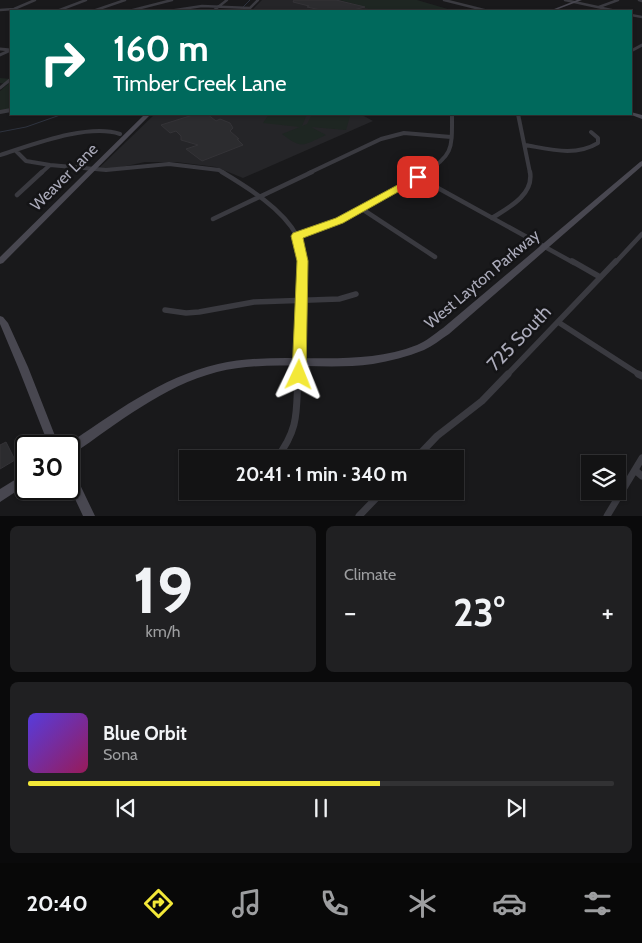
<!DOCTYPE html>
<html lang="en">
<head>
<meta charset="utf-8">
<style>
  :root { --surface:#131314; --page:#202022; --text:#f1f3f6; --muted:#9d9ea0; --line:#323234; --accent:#f3e838 }
  body { margin:0; font-family:Cabin,sans-serif; background:var(--page); color:var(--text); height:100vh; display:flex; flex-direction:column; font-size:19px; white-space:nowrap }
  * { box-sizing:border-box; margin:0 }
  p { font-size:16px; color:var(--muted) }
  .icon { flex:none; width:28px; height:28px; fill:none; stroke:currentColor; stroke-width:2; stroke-linecap:round; stroke-linejoin:round }
  .map { position:relative; height:516px; overflow:hidden }
  .side { display:flex; flex-direction:column; gap:10px; padding:10px; background:#0a0a0b; flex:1 }
  .side>* { flex:none }
  .banner { position:absolute; left:10px; top:10px; width:622px; height:105px; border-radius:0px; box-shadow:0 1px 4px #0004,0 0 0 1px var(--line); background:#00695c; color:#fff; overflow:hidden }
  .buttons { position:absolute; left:581px; top:455px; display:grid; gap:10px }
  .buttons a { display:grid; place-items:center; width:45px; height:45px; border-radius:0px; background:var(--surface); box-shadow:0 1px 4px #0004,0 0 0 1px var(--line); font-size:25px }
  .speed { position:absolute; left:15px; top:435px; display:flex; gap:10px; font-size:25px; font-weight:700; text-align:center }
  .speed>* { display:grid; place-content:center; width:65px; height:65px; border-radius:50%; background:var(--surface); box-shadow:0 1px 4px #0004,0 0 0 1px var(--line); line-height:1 }
  .speed .limit { border:2px solid #111; border-radius:8px; background:#fff; color:#111 }
  .pin { position:absolute; display:grid; place-items:center; width:42px; height:42px; color:#fff; margin:-21px; border-radius:10px; box-shadow:0 2px 8px #0006 }
  .me { position:absolute; width:55px; margin:-28px; rotate:2deg; stroke-linejoin:round; filter:drop-shadow(0 0 4px #0008) }
  .turn { display:flex; align-items:center; gap:18px; height:105px; padding:0 20px; font-size:22px }
  .turn .icon { width:65px; height:65px; stroke-width:2.5 }
  .turn b { display:block; font-size:35px; line-height:42px }
  .big { font-size:38px; font-weight:800; line-height:1.1 }
  .side .tile { flex:1; display:flex; flex-direction:column; justify-content:center; gap:8px; min-width:0; padding:0 18px; border-radius:8px; background:var(--page) }
  .side .dial { align-items:center; gap:0 }
  .dial b { font-size:65px; line-height:1 }
  .song { display:flex; align-items:center; gap:15px }
  .cover { width:60px; height:60px; border-radius:8px; background:linear-gradient(135deg,hsl(250 70% 55%),hsl(330 70% 35%)) }
  .played { height:5px; border-radius:2px; background:linear-gradient(90deg,var(--accent) 60%,var(--line) 60%) }
  .keys { display:flex; justify-content:space-around; direction:ltr }
  .heat { display:flex; justify-content:space-between; align-items:center; font-size:28px; direction:ltr }
  .side .tiles { flex:1; display:grid; gap:10px; grid-template-columns:1fr 1fr }
  .tile:last-child { grid-column:span 2 }
  .trip { position:absolute; left:179px; top:450px; width:285px; height:50px; border-radius:0px; background:var(--surface); box-shadow:0 1px 4px #0004,0 0 0 1px var(--line); font-weight:800; line-height:50px; text-align:center }
  .tabs { display:flex; height:80px; justify-content:space-around; align-items:center; background:#080808; color:var(--muted) }
  .tabs .icon { width:35px; height:35px }
  .tabs .on { color:var(--accent) }
  .tabs b { font-size:22px; color:var(--text) }
  .map>svg:first-child { display:block }
</style>
</head>
<body>
<div class="map">
<svg width="642" height="516" viewBox="0 0 642 516">
  <rect width="100%" height="100%" fill="#19191b"/>
  <path fill="#252528" d="M 262,0 L 340,0 L 379,11 L 251,11 Z
    M 155,114 L 347,114 L 362,115 L 373,121 L 243,178 L 216,167 L 176,162 L 145,162 L 112,169 L 99,168 Z"/>
  <path fill="#1e2622" d="M 340,0 L 417,0 L 451,10 L 448,11 L 363,11 L 369,9 Z
    M 0,78 L 11,79 L 11,109 L 0,111 L 0,91 L 8,84 L 0,83 Z
    M 269,114 L 307,114 L 302,126 L 307,124 L 312,114 L 350,116 L 346,130 L 311,127 L 326,135 C 303,145 303,150 282,134 L 300,127 L 263,123 Z"/>
  <g fill="none" stroke-linecap="round" stroke-linejoin="round">
    <path stroke="#2e333f" stroke-width="1" d="M 243,7 L 250,0
      M 239,11 L 241,9
      M 0,132 L 26,127 L 63,114"/>
  </g>
  <path fill="#2c2c2f" stroke="#343337" d="M 294,0 L 336,0 L 365,7 L 349,11 L 325,11 L 307,7 L 309,6 L 293,2 Z
    M 196,114 L 207,114 L 216,121 L 220,119 L 230,123 L 233,128 L 230,131 L 239,139 L 237,139 L 243,145 L 202,161 L 186,149 L 198,145 L 181,140 L 181,136 L 176,131 L 170,133 L 161,125 Z
    M 6,442 L 15,460 L 0,469 L 0,445 Z"/>
  <g fill="none" stroke-linecap="round" stroke-linejoin="round">
    <path stroke="#3a3a40" stroke-width="2.5" d="M 444,0 L 488,11
      M 565,0 L 616,11
      M 639,0 L 642,1
      M 599,7 L 618,0
      M 249,9 L 258,0
      M 0,10 L 14,9 L 35,0
      M 57,11 L 86,0
      M 93,11 L 125,0
      M 129,11 L 172,0
      M 169,11 L 202,6 L 250,8
      M 213,11 L 227,0
      M 631,15 L 642,17"/>
    <path stroke="#3a3a40" stroke-width="3" d="M 0,49 L 11,50
      M 631,51 L 642,45
      M 0,55 L 11,50
      M 0,88 L 11,79"/>
    <path stroke="#3a3a40" stroke-width="4" d="M 0,112 L 11,110
      M 518,114 L 530,173
      M 525,145 C 549,149 575,157 598,143 L 598,138 L 591,132
      M 15,150 L 26,161 L 50,165 L 106,170 L 169,164 L 219,170 L 224,173
      M 0,155 C 32,145 88,123 120,134
      M 41,173 L 50,165
      M 309,173 L 381,139 L 404,133 L 451,137
      M 424,173 C 454,156 452,147 452,114"/>
    <path stroke="#3a3a40" stroke-width="4.5" d="M 222,172 C 247,187 283,209 297,236 C 300,243 302,255 303,263
      M 418,177 L 574,263
      M 17,195 L 42,172
      M 362,209 L 435,257
      M 492,218 C 508,208 534,195 530,172
      M 213,219 L 312,172
      M 297,236 L 339,221 L 426,172
      M 615,263 L 642,234"/>
    <path stroke="#3a3a40" stroke-width="5.5" d="M 572,261 L 600,277
      M 165,310 L 186,313 L 199,312 L 254,302 L 339,299 L 356,294
      M 558,322 L 640,375
      M 298,375 L 303,261
      M 507,375 L 616,261"/>
    <path stroke="#3a3a40" stroke-width="7" d="M 638,374 L 642,376
      M 276,459 C 300,428 296,411 298,374
      M 415,459 L 437,436 L 482,401 L 508,374
      M 635,470 L 642,476
      M 359,516 L 383,491
      M 607,516 L 642,458"/>
    <path fill="#484750" fill-rule="evenodd" d="M 577,0 L 582,0 L 553,11 L 549,11 Z
      M 631,112 L 642,115 L 642,119 L 629,114 L 631,114 Z
      M 145,114 L 151,114 L 3,263 L 0,264 L 0,257 Z
      M 642,161 L 642,166 L 449,334 C 441,339 433,346 424,350 C 407,357 390,361 373,364 C 321,371 269,359 217,372 C 163,386 118,423 73,454 L 69,455 L 69,446 L 65,446 C 113,414 161,377 218,364 C 284,349 353,370 417,345 C 427,341 434,334 443,328 L 640,162 Z
      M 0,316 L 3,317 L 8,323 L 28,367 L 59,446 L 49,446 L 18,367 L 0,324 Z
      M 69,468 L 73,470 L 95,516 L 83,516 L 69,486 Z
      M 26,473 L 26,485 L 0,502 L 0,489 Z"/>
  </g>
  <path fill="#f3e838" stroke="#9e9724" d="M 418,174 L 421,175 L 421,179 L 343,223 L 303,238 L 308,261 L 306,375 L 304,380 L 299,382 L 294,380 L 292,375 L 297,261 L 291,236 L 293,233 L 336,218 Z"/>
  <g text-anchor="middle" dominant-baseline="central" stroke-width="5" stroke-linejoin="round" paint-order="stroke">
    <g font-size="16" fill="#ababba" stroke="#141416">
      <text transform="translate(64 177) rotate(-45)">Weaver Lane</text>
      <text transform="translate(482 279) rotate(-40)">West Layton Parkway</text>
    </g>
    <g font-size="19" fill="#ababba" stroke="#141416">
      <text transform="translate(519 338) rotate(-46)">725 South</text>
    </g>
  </g>
</svg>
<div class="buttons">
<a><svg class="icon" aria-label="layers" viewBox="0 0 24 24"><path d="M12 4l9 5-9 5-9-5zM3 14l9 5 9-5"/></svg></a>
</div>
<div class="speed"><div class="limit">30</div></div>
<div class="pin" style="left:418px;top:177px;background:#d93025"><svg class="icon" aria-label="arrive" viewBox="0 0 24 24"><path d="M6 21V4h12l-3 4 3 4H6"/></svg></div>
<svg class="me" style="left:299px;top:375px" viewBox="-20 -20 40 40"><path d="M0-17L14 15 0 8-14 15z" fill="#f3e838" stroke="#fff" stroke-width="4"/></svg>
<div class="trip">20:41 · 1 min · 340 m</div>
<div class="banner">
<div class="turn"><svg class="icon" aria-label="right" viewBox="0 0 24 24"><path d="M7 20v-9h11M14 6l5 5-5 5"/></svg><div><b>160 m</b>Timber Creek Lane</div></div>
</div>
</div>
<section class="side">
<div class="tiles">
<div class="tile dial"><b>19</b><p>km/h</p></div>
<div class="tile"><p>Climate</p>
<div class="heat"><a>−</a><b class="big">23°</b><a>+</a></div>
</div>
<div class="tile">
<div class="song"><i class="cover"></i><div><b>Blue Orbit</b><p>Sona</p></div></div>
<div class="played"></div>
<div class="keys"><svg class="icon" aria-label="previous" viewBox="0 0 24 24"><path d="M18 5L8 12l10 7zM5 5v14"/></svg><svg class="icon" aria-label="pause" viewBox="0 0 24 24"><path d="M8 5v14M16 5v14"/></svg><svg class="icon" aria-label="next" viewBox="0 0 24 24"><path d="M6 5l10 7-10 7zM19 5v14"/></svg></div>
</div>
</div>
</section>
<nav class="tabs">
<b>20:40</b>
<svg class="icon on" aria-label="directions" viewBox="0 0 24 24"><path d="M12 3l9 9-9 9-9-9zM9 14v-3h6M13 9l2 2-2 2"/></svg>
<svg class="icon" aria-label="music" viewBox="0 0 24 24"><path d="M9 18V5l10-2v13"/><circle cx="6" cy="18" r="3"/><circle cx="16" cy="16" r="3"/></svg>
<svg class="icon" aria-label="phone" viewBox="0 0 24 24"><path d="M5 4h4l2 5-3 2q2 4 5 5l2-3 5 2v4C11 20 4 13 5 4z"/></svg>
<svg class="icon" aria-label="climate" viewBox="0 0 24 24"><path d="M12 3v18M4 7l16 10M4 17L20 7"/></svg>
<svg class="icon" aria-label="car" viewBox="0 0 24 24"><path d="M5 17H2v-5l4-1 3-4h7l3 4 3 1v5h-3M9 17h6M6 11h13"/><circle cx="7" cy="17" r="2"/><circle cx="17" cy="17" r="2"/></svg>
<svg class="icon" aria-label="filters" viewBox="0 0 24 24"><path d="M4 7h16M4 17h16"/><circle cx="9" cy="7" r="2"/><circle cx="15" cy="17" r="2"/></svg>
</nav>
</body>
</html>
